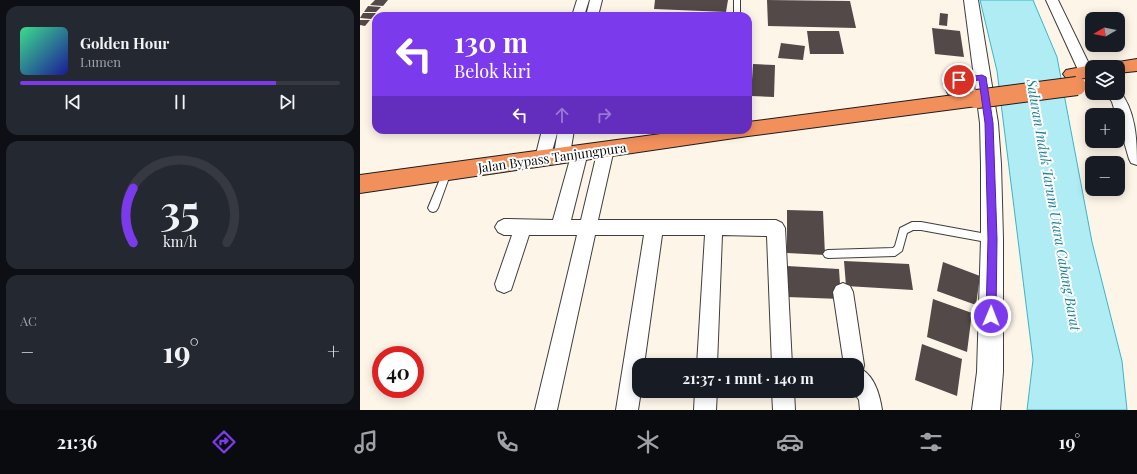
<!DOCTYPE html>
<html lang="id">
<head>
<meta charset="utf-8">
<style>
  :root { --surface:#171b24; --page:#242831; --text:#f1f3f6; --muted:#9ea1a6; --line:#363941; --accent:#7c3aed }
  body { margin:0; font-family:"Playfair Display",serif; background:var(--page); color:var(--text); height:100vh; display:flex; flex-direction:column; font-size:15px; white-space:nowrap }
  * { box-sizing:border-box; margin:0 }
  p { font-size:13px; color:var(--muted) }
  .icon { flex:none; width:22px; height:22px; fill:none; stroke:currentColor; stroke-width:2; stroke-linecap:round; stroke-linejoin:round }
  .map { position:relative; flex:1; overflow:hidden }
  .details { display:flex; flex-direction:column; gap:6px; padding:6px; background:#0d0f14; width:360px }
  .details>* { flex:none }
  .banner { position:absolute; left:12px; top:12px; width:380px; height:122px; border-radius:12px; box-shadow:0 2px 10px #0003; background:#7c3aed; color:#fff; overflow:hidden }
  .needle { width:26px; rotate:260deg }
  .buttons { position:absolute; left:725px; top:12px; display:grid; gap:8px }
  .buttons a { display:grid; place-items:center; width:40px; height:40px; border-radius:8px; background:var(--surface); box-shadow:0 2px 10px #0003; font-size:20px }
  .speed { position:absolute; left:12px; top:346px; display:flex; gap:8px; font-size:20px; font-weight:700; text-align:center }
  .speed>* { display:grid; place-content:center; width:52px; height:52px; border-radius:50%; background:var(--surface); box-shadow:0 2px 10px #0003; line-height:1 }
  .speed .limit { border:6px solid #d22; background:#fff; color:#111 }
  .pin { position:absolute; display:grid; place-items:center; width:34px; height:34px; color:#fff; margin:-17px; border:2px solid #fff; border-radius:50%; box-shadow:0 1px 4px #0007 }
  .me { position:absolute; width:44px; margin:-22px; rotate:1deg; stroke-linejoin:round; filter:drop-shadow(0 0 3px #0008) }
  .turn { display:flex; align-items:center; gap:14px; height:84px; padding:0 16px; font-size:18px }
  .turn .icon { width:52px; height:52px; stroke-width:2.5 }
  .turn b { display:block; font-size:28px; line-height:34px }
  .lanes { display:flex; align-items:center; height:38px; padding:0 16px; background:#0003; justify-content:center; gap:20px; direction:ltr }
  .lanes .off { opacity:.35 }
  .big { font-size:30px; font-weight:700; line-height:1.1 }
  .details .widget { flex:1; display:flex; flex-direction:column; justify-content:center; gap:6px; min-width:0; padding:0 14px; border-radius:12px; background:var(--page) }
  .details .dial { align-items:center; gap:0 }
  .dial svg { height:104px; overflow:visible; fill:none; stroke:var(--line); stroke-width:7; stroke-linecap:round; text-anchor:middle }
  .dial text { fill:var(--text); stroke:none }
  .song { display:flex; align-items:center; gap:12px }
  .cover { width:48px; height:48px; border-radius:6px; background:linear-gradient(135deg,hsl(150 70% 55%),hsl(240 70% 35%)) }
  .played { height:4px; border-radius:2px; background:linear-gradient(90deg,var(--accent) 80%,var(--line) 80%) }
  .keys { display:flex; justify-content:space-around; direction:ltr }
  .heat { display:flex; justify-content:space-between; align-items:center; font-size:22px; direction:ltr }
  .trip { position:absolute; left:272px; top:358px; width:232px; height:40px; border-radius:12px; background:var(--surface); box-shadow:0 2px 10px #0003; font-weight:700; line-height:40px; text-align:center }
  .tab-bar { display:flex; height:64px; justify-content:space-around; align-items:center; background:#090b0e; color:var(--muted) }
  .tab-bar .icon { width:28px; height:28px }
  .tab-bar .on { color:var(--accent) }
  .tab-bar b { font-size:18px; color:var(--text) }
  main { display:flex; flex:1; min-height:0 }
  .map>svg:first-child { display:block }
</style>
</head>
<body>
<main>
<section class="details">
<div class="widget">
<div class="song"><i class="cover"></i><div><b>Golden Hour</b><p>Lumen</p></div></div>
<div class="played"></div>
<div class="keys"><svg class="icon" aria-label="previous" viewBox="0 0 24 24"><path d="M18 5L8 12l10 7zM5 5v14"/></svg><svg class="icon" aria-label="pause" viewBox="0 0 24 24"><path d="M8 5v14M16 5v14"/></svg><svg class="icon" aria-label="next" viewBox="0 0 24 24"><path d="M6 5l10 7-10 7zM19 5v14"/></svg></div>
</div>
<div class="widget dial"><svg viewBox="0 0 100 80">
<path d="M14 69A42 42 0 1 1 86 69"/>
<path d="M14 69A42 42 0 0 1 14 27" stroke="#7c3aed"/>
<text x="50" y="56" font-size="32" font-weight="700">35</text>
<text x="50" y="72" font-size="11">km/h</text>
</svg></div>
<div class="widget"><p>AC</p>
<div class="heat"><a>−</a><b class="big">19°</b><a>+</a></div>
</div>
</section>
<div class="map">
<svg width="777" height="410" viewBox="0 0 777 410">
  <rect width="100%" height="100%" fill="#fef5e9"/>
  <path fill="#b0ecf4" stroke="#39b5c8" d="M 620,0 L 673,0 L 697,57 L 732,242 L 762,361 L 767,410 L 667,410 L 673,360 L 637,71 Z"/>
  <path fill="#534948" d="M 15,0 L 28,0 L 23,6 L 10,5 Z
    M 295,0 L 368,0 L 366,12 L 294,9 Z
    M 407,0 L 490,1 L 496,28 L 408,26 Z
    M 8,6 L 21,7 L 16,12 L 4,12 Z
    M 3,13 L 16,13 L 11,19 L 0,18 Z
    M 580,13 L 588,14 L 587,26 L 579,25 Z
    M 0,20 L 10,20 L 5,26 L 0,25 Z
    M 572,28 L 600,31 L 604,57 L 575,54 Z
    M 447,31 L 479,31 L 484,54 L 450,54 Z
    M 421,43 L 445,46 L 443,60 L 418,58 Z
    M 393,64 L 415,65 L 414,97 L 391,96 Z
    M 427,210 L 463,211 L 465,255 L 427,253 Z
    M 484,261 L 549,264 L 553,290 L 486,286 Z
    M 583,262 L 620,276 L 616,305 L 577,291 Z
    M 427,266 L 479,269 L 481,299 L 427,297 Z
    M 573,299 L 612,313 L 607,352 L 567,337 Z
    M 562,344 L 602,359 L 597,396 L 555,380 Z"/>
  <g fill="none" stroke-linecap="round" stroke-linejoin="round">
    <g stroke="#3e3e3e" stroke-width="2">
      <path id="service" d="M 374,0 L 380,0 L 380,16 L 374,16 Z
        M 622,74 L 625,75 L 625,79 L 591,84 L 595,92 L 591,95 L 588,94 L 583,82 L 587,79 Z
        M 87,169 L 91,172 L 78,208 L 76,211 L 73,212 L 70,211 L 68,208 L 83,172 Z
        M 552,222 L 561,222 L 632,235 L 635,236 L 637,239 L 635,242 L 632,243 L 561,230 L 553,230 L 547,233 L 542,251 L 535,256 L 468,258 L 465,257 L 463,254 L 465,251 L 468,250 L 533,248 L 535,246 L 540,228 Z"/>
    </g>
    <g stroke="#3e3e3e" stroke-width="2">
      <path id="minor" d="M 217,0 L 229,0 L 224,16 L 212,16 Z
        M 230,0 L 242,0 L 238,16 L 226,16 Z
        M 686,0 L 698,0 L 732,70 L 731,75 L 726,77 L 721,75 L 719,72 Z
        M 758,89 C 776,110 777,139 777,165 L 771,163 L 769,159 L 758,121 L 758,115 L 756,115 L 752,102 L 746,93 L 758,93 Z
        M 182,130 L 198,130 L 189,162 L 183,164 L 177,162 L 175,158 Z
        M 198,130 L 214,130 L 210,154 L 208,158 L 202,160 L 196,158 L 194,154 Z
        M 246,143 L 252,145 L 254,149 L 238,220 L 416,220 L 422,223 L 425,228 L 432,365 L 412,365 L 407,236 L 362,235 L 357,365 L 337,365 L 345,235 L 302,235 L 284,365 L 279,365 L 279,391 L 281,391 L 278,410 L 256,410 L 284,235 L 235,235 L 197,410 L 175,410 L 217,235 L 169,235 L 153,284 L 151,290 L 144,293 L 137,290 L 135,284 L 152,235 L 144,235 L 138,232 L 135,227 L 138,222 L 144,219 L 193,220 L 212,152 L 214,148 L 220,146 L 226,148 L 228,152 L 211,220 L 221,220 L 238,149 L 240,145 Z
        M 483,283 L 490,286 L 493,292 L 504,365 L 503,370 C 515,378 520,396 522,410 L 500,410 L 499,400 L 493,391 L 497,391 L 497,365 L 484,365 L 473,292 L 476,286 Z
        M 335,391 L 357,391 L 356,410 L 334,410 Z
        M 412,391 L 434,391 L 435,410 L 413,410 Z"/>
    </g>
    <g stroke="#3e3e3e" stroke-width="2">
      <path id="tertiary" d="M 604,0 L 618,0 L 638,123 L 641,164 L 643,239 L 643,372 L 640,410 L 612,410 L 617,372 L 621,239 L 621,164 L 620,123 Z"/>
    </g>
    <g stroke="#1c1c1c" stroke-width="2">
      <path id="trunk" d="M 777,59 L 777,71 L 758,73 L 758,67 L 749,67 L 752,63 Z
        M 732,65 L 738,67 L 732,67 L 732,77 L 712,80 L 706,78 L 703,74 L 706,70 Z
        M 617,92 L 624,94 L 626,99 L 624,104 L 617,106 L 388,136 L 0,193 L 0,175 L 330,130 L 388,130 L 388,122 Z"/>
    </g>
    <use href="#service" fill="#fff" fill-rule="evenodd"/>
    <use href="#minor" fill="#fff" fill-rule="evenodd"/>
    <use href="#tertiary" fill="#fff" fill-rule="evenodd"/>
    <use href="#trunk" fill="#f2905c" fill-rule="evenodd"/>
    <g stroke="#1c1c1c" stroke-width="20" stroke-linecap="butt">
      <path id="trunk-bridge" d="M 617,99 L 717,86"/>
    </g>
    <use href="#trunk-bridge" stroke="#f2905c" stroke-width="18"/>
  </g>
  <path fill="#7c3aed" stroke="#51269a" d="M 622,75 L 626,77 L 633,123 L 637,239 L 636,316 L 635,319 L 631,321 L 627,319 L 626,316 L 628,239 L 625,123 L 619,80 L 599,83 L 595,80 L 599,78 Z"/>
  <g text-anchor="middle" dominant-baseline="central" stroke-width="4" stroke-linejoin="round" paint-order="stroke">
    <g font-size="13" fill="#0b0b0b" stroke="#fff">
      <text transform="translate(192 157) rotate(-8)">Jalan Bypass Tanjungpura</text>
    </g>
    <g font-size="14" font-style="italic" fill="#198197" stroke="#fff">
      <text transform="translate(694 205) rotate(80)">Saluran Induk Tarum Utara Cabang Barat</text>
    </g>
  </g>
</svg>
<div class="buttons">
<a><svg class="needle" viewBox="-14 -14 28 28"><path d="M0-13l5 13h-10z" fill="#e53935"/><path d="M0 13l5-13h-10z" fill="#9ea1a6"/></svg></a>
<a><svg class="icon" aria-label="layers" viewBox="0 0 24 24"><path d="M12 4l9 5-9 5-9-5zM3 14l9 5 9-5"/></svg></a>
<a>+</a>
<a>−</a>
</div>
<div class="speed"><div class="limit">40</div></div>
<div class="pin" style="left:599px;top:80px;background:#d93025"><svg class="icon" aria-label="arrive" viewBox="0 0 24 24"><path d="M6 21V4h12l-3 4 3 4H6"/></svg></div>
<svg class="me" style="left:631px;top:316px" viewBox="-20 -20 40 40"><circle r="17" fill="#7c3aed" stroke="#fff" stroke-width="3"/><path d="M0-11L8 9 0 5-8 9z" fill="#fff"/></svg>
<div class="trip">21:37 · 1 mnt · 140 m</div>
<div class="banner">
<div class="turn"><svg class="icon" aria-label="left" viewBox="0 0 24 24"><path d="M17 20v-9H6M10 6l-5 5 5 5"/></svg><div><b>130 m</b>Belok kiri</div></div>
<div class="lanes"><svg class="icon" aria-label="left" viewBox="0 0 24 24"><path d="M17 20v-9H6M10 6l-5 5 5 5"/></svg><svg class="icon off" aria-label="ahead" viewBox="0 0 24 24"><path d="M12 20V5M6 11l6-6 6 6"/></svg><svg class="icon off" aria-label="right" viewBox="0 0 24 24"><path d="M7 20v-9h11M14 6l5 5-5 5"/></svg></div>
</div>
</div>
</main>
<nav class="tab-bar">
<b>21:36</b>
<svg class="icon on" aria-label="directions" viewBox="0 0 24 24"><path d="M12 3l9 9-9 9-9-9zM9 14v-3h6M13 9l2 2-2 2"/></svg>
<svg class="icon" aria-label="music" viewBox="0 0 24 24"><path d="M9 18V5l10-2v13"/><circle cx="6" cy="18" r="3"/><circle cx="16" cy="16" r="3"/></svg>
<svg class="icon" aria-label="phone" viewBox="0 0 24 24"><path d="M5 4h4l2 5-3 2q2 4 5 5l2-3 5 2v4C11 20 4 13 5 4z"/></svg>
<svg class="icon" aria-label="climate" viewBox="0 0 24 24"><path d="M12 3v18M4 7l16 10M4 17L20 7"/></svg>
<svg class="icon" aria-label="car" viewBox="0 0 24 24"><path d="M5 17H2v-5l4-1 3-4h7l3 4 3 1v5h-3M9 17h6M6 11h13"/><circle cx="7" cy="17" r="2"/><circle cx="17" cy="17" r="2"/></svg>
<svg class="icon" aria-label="filters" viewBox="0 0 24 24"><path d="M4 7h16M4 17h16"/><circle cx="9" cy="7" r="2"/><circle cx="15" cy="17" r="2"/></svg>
<b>19°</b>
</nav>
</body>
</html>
